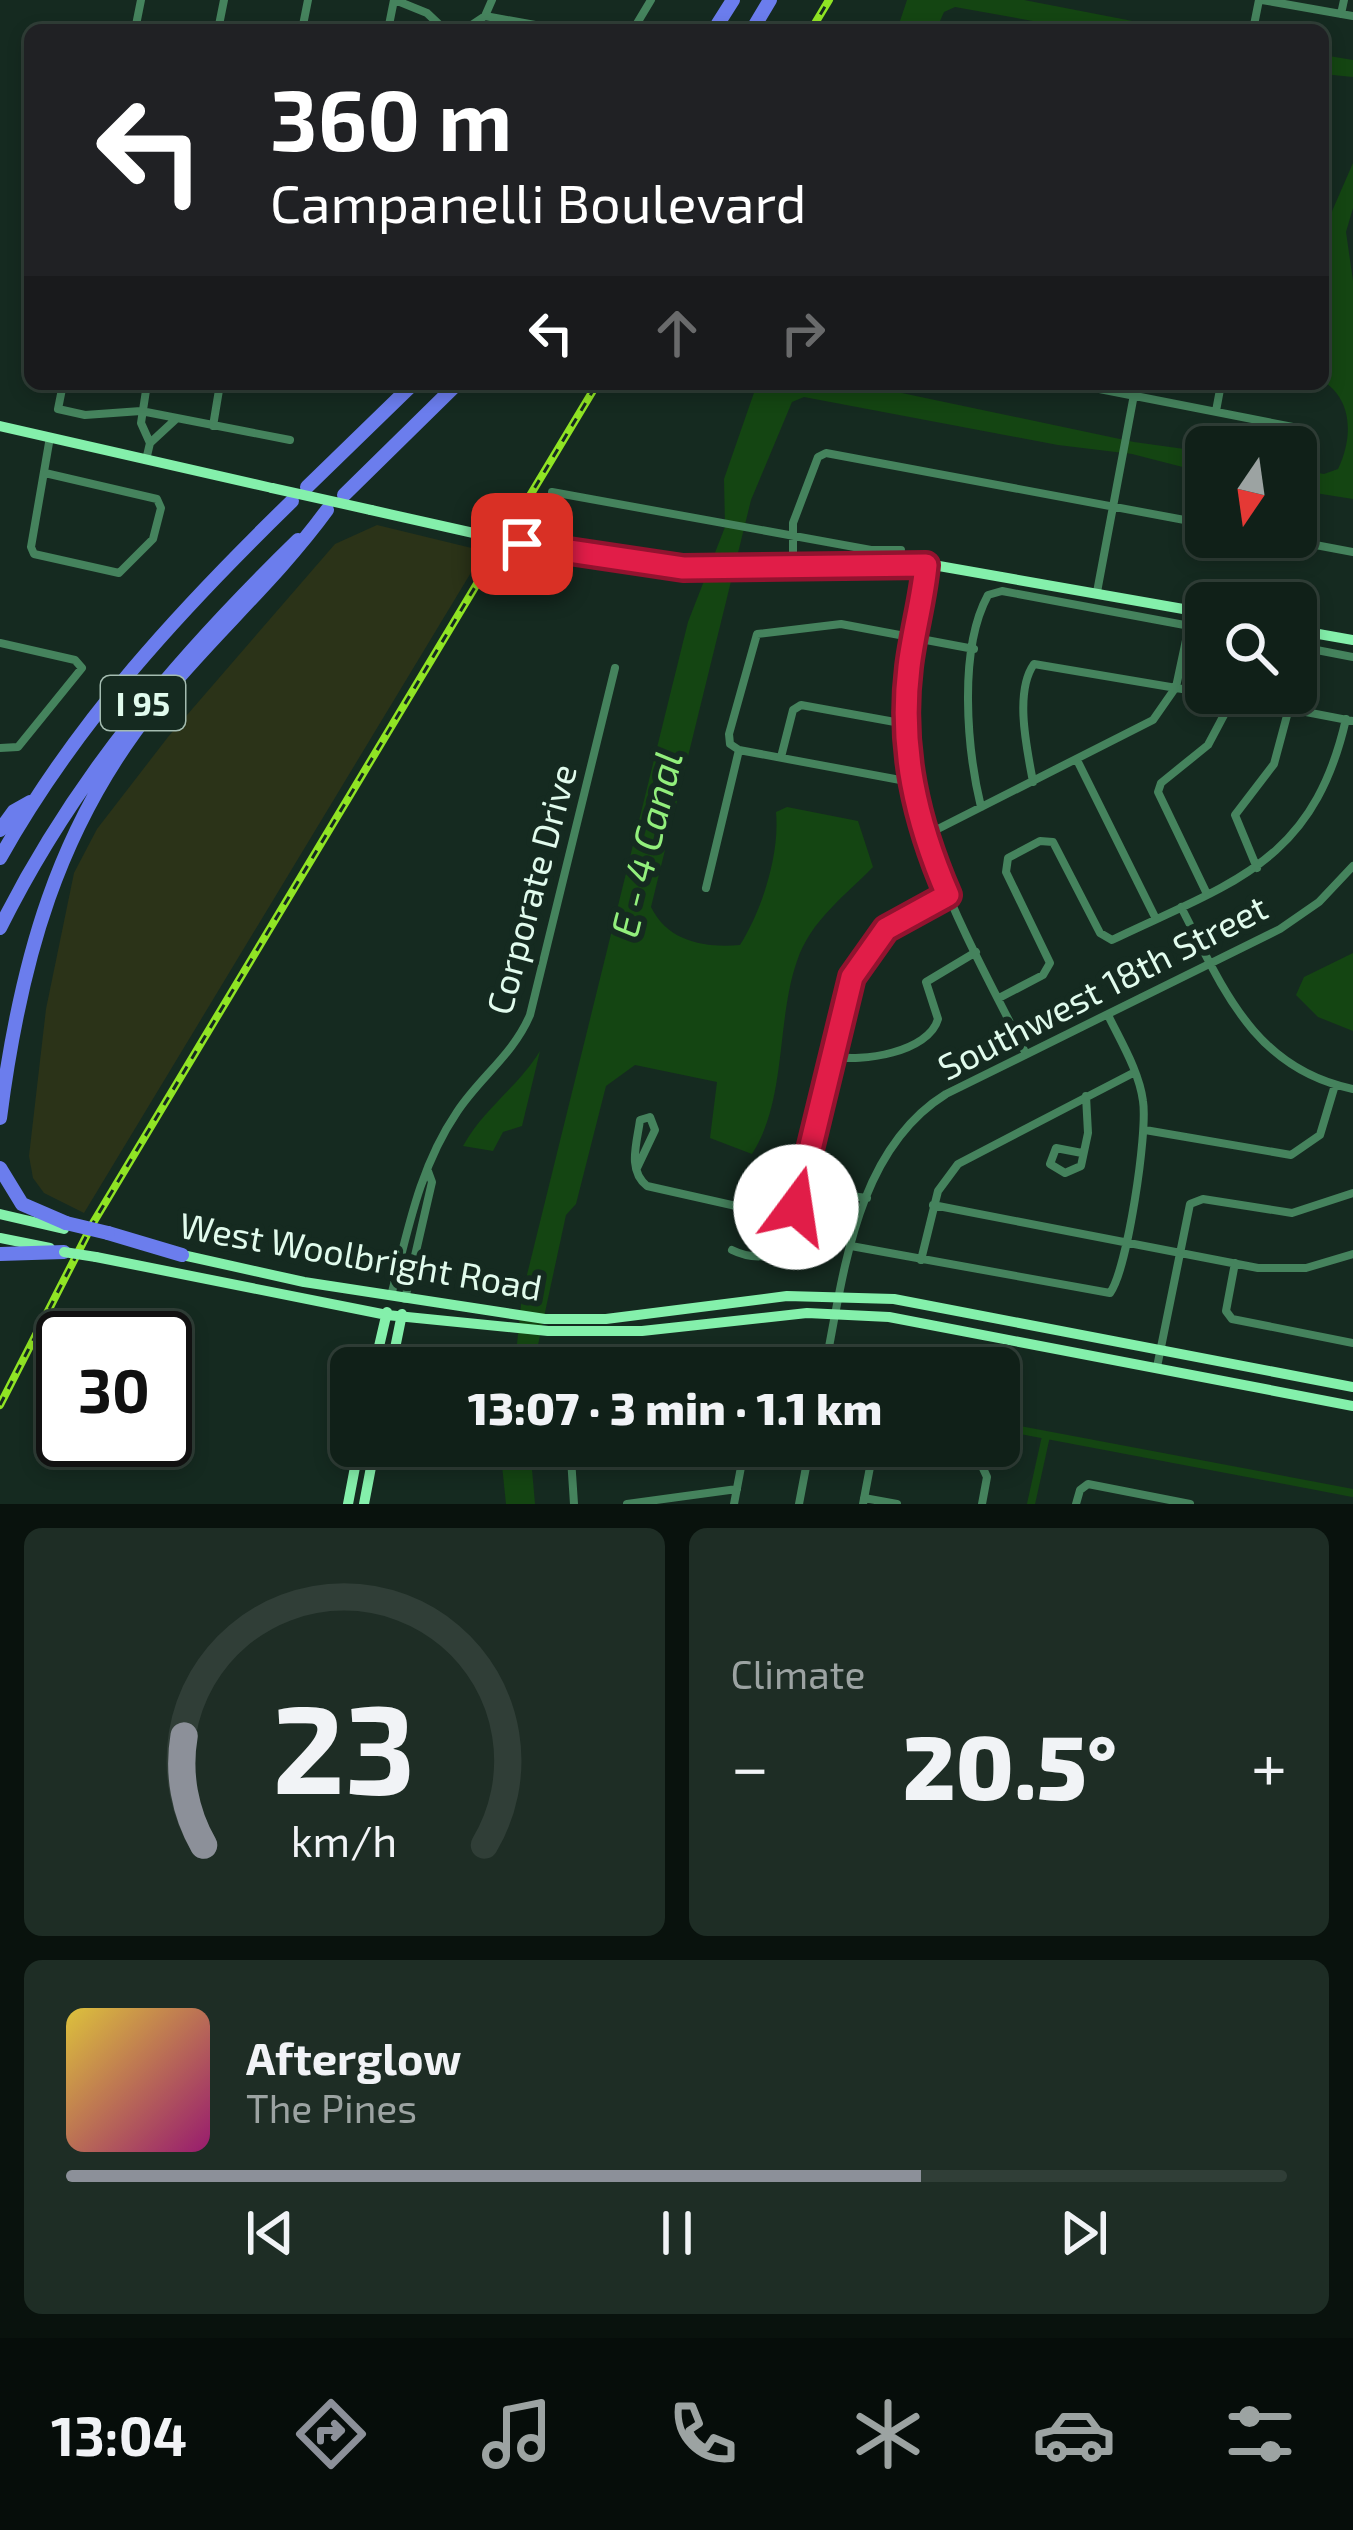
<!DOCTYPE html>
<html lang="en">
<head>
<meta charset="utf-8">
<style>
  :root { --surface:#102018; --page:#1e2d25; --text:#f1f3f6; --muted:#9ca3a2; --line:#303e37; --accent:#8c9099 }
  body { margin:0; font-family:"Exo 2",sans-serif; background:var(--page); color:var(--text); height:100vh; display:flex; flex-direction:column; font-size:45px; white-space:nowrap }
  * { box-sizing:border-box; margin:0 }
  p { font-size:39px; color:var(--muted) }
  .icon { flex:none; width:66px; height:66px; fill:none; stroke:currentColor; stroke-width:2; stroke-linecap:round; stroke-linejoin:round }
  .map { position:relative; height:1504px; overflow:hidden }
  .panel { display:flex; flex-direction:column; gap:24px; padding:24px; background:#09120d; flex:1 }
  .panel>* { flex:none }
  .banner { position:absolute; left:24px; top:24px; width:1305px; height:366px; border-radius:18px; box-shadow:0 6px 18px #0003,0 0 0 3px var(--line); background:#202124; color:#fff; overflow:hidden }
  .needle { width:78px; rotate:193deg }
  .buttons { position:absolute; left:1185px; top:426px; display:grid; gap:24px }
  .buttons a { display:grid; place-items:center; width:132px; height:132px; border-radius:18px; background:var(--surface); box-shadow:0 6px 18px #0003,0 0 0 3px var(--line); font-size:60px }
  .speed { position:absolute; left:36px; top:1311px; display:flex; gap:24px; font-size:60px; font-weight:700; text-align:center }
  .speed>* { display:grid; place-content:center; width:156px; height:156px; border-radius:50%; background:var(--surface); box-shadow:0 6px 18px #0003,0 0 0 3px var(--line); line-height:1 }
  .speed .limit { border:6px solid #111; border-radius:18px; background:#fff; color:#111 }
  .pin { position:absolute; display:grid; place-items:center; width:102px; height:102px; color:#fff; margin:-51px; border-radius:24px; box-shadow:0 6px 18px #0006 }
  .me { position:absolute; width:132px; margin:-66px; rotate:14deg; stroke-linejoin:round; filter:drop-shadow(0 0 9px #0008) }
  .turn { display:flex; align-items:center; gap:42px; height:252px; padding:0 48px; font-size:54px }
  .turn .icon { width:156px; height:156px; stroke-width:2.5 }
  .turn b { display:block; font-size:84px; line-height:102px }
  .lanes { display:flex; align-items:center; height:114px; padding:0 48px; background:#0003; justify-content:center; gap:60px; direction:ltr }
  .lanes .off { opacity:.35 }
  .big { font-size:90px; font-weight:800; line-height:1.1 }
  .panel .card { flex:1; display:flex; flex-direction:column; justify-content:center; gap:18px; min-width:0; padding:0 42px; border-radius:18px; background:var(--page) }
  .panel .dial { align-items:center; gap:0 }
  .dial svg { height:312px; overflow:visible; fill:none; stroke:var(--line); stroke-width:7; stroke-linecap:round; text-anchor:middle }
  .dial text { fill:var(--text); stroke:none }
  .song { display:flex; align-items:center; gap:36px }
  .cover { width:144px; height:144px; border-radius:18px; background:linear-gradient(135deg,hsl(50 70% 55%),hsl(320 70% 35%)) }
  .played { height:12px; border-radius:6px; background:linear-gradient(90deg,var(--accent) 70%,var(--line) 70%) }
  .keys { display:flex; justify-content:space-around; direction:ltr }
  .heat { display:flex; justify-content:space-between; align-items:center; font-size:66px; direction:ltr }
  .panel .tiles { flex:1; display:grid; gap:24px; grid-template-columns:1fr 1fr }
  .card:last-child { grid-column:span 2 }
  .trip { position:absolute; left:330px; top:1347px; width:690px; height:120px; border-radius:18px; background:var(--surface); box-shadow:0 6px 18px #0003,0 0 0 3px var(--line); font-weight:800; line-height:120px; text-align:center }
  .dock { display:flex; height:192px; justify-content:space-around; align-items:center; background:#060d0a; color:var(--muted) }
  .dock .icon { width:84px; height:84px }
  .dock .active { color:var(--accent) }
  .dock b { font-size:54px; color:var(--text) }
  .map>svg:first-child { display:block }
</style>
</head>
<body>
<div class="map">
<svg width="1353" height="1504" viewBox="0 0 1353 1504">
  <rect width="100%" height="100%" fill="#152a20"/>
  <path fill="#2b3318" d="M 377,525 L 484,551 L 84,1213 L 44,1193 L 33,1178 L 29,1156 L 46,1009 L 74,873 L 97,829 L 168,737 L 335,544 Z"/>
  <path fill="#144512" d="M 907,0 L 1024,0 L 1179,30 L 1083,30 L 955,7 L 944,12 L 936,30 L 897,30 Z
    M 1323,55 L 1353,60 L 1353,77 L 1323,74 Z
    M 1353,163 L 1353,208 L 1346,232 L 1353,281 L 1353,499 L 1296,490 L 1296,469 L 1324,474 L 1338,469 C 1353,438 1353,400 1323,381 L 1323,232 Z
    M 757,384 L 859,384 L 1134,442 L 1206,452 L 1206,473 L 1132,454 L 1058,445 L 804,397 L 792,402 L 751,500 L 651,907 C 668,942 705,948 740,945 C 762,910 780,854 776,812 L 787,807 L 858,821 L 873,867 C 844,897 811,920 797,961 C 776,1021 787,1100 752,1154 L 710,1138 L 717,1082 L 635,1065 L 606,1086 L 576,1204 L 566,1215 L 533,1368 L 505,1368 L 507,1347 L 517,1344 L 522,1295 L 688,622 L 725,527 L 724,479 Z
    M 1353,953 L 1353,1031 L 1318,1017 L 1296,995 L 1304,977 Z
    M 540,1051 L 522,1126 L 503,1132 L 493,1151 L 463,1146 C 484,1108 518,1087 540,1051 Z
    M 500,1446 L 530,1446 L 535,1504 L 506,1504 Z"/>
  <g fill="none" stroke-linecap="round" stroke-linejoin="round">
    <path stroke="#144512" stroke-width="8" d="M 999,1426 L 1353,1493
      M 1031,1504 L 1046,1436"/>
    <path stroke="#45835d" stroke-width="8" d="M 395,0 L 427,13 L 445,30
      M 1262,0 L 1353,16
      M 1341,14 L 1344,0
      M 485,16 L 563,30
      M 135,30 L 141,0
      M 218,30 L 224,0
      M 302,30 L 308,0
      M 388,30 L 394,0
      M 464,30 L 485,16 L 492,0
      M 633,30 L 651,0
      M 1253,30 L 1259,0
      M 63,384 L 58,409 L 85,415 L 141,411 L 290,440
      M 147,384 L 141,423 L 150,443
      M 1074,384 L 1298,428
      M 1216,411 L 1221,384
      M 213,426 L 220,384
      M 146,460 L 150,443 L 176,419
      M 45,473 L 157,499 L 161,508 L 153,539 L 119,573 L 34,554 L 31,547 L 50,437
      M 552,492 L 871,550 L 901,550
      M 1273,537 L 1353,552
      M 793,566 L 793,523 L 818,457 L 826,453 L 1206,524
      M 926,566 C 922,612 907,656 906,703 C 903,832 970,942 1026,1054
      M 1097,592 L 1136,384
      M 0,643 L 75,660 L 82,668 L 18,747 L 0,748
      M 1296,646 L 1353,657
      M 1207,693 L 1353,721
      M 739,750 L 730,744 L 729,734 L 757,634 L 841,624 L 974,649
      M 739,750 L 911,782
      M 781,757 L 793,710 L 801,705 L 906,724
      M 1077,760 L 1156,919
      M 1033,782 C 1027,749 1014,692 1034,664 L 1206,693
      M 981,807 C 967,749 958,650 988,595 L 1002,591 L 1206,629
      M 924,836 L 1153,720 L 1176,687 L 1189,626
      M 1257,868 L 1235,815 L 1274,764 L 1289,708
      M 706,888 L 739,750
      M 1207,894 L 1158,792 L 1161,783 L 1208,745 L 1233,698
      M 1181,907 C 1223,988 1254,1069 1353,1089
      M 999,998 L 1043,975 L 1050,963 L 1006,872 L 1008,858 L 1040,841 L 1053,842 L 1100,933 L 1112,940 C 1233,882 1313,863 1346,719
      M 832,1056 C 861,1063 929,1052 938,1019 L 926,982 L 976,952
      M 1145,1130 L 1291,1155 L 1320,1135 L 1335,1085
      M 1082,1153 L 1056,1148 L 1050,1164 L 1065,1173 L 1081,1166 L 1088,1133 L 1086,1096
      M 637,1168 L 655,1130 L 650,1117 L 640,1120 C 637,1143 627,1170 647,1186 L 745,1208 L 818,1192 L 867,1198
      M 933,1205 L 1258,1268 L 1306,1268 L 1353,1254
      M 851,1246 L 1110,1293 C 1127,1270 1148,1133 1143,1101 C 1139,1071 1121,1042 1108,1015
      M 732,1250 C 748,1258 771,1260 786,1247 L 852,977 L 886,929 L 948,895
      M 921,1260 L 938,1191 L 958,1164 L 1135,1072
      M 1235,1263 L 1226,1311 L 1232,1319 L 1353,1343
      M 391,1296 C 408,1230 419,1168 457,1112 C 480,1077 513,1055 530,1015 L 615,668
      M 405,1299 L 432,1182 L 428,1171
      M 1157,1367 L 1190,1204 L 1203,1199 L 1292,1213 L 1353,1193
      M 825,1368 C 844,1272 856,1150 946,1094 L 1280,929 L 1319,902 L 1353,866
      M 895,1446 L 981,1464 L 987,1477 L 982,1504
      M 864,1498 L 897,1504
      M 574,1504 L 571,1458 L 633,1446
      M 627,1504 L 737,1489
      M 734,1504 L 745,1446
      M 799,1504 L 810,1446
      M 863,1504 L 874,1446
      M 1076,1504 L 1080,1490 L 1088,1484 L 1190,1504"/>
    <path stroke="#84f0ab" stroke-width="10" d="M 0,426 L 272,488
      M 371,510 L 478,534
      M 522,544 L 683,568 L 939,566 L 1206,613
      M 1296,630 L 1353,640
      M 0,1214 L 64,1229
      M 0,1238 L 50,1248
      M 178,1254 L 304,1282 L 545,1319 L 606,1319 L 787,1296 L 894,1299 L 1353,1387
      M 96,1257 L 387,1315 L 548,1331 L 642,1331 L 807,1313 L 889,1317 L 1353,1406
      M 374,1368 L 387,1312
      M 391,1368 L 402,1314
      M 348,1504 L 359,1446
      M 364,1504 L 375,1446"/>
    <path stroke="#6b7ded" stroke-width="14" d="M 714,30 L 733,0
      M 752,30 L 770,0
      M 307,487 L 413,384
      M 344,495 L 457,384
      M 0,830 L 14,811 L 30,802
      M 0,858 C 77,721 180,610 292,501
      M 0,928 C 75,777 178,657 298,540
      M 0,1118 C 20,963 57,826 157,703 C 211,636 276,580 327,510
      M 0,1168 L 22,1204 L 66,1223
      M 108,1233 L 182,1255
      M 0,1254 L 64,1252"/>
    <g stroke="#90e424" stroke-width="8">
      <path id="rail" d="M 811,30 L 829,0
        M 0,1405 L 93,1223 L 597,384"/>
    </g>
    <use href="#rail" stroke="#152a20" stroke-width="3" stroke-dasharray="9" stroke-linecap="butt"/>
    <path stroke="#84f0ab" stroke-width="10" d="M 272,488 L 371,510
      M 478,534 L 522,544
      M 64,1252 L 96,1257"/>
    <path stroke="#6b7ded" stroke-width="14" d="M 66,1223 L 108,1233"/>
  </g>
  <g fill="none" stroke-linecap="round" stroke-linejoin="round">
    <g stroke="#92132f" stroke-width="30">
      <path id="route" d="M 522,544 L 683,568 L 926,565 C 923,599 913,633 909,667 C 899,748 916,821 948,895 L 886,929 L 852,977 L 796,1207"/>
    </g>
    <use href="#route" stroke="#e11d48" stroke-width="21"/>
  </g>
  <g text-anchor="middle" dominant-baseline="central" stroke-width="12" stroke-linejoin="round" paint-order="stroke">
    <rect fill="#152a20" stroke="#a4bcb0" stroke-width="3" x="101" y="676" width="84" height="54" rx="9"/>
    <g font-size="33" font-weight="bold" fill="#e1fbed">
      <text x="143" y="703">I 95</text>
    </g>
    <g font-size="36" fill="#e1fbed" stroke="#152a20">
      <text transform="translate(530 889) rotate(-75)">Corporate Drive</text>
      <text transform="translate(1102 986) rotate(-27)">Southwest 18th Street</text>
      <text transform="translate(361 1255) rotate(10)">West Woolbright Road</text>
    </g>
    <g font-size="39" font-style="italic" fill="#92ef7c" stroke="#152a20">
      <text transform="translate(645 844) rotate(-76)">E - 4 Canal</text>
    </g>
  </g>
</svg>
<div class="buttons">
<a><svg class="needle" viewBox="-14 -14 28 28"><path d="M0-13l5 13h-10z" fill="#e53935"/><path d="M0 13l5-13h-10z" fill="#9ca3a2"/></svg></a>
<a><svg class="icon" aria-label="search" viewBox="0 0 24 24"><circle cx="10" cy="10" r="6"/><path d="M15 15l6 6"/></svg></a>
</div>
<div class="speed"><div class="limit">30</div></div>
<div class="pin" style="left:522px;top:544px;background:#d93025"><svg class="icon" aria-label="arrive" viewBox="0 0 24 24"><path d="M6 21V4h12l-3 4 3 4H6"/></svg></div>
<svg class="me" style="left:796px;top:1207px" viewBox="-20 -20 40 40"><circle r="19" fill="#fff"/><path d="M0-13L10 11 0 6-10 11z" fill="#e11d48"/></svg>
<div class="trip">13:07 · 3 min · 1.1 km</div>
<div class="banner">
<div class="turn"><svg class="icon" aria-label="left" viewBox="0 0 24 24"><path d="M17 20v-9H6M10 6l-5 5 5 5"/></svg><div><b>360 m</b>Campanelli Boulevard</div></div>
<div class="lanes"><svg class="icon" aria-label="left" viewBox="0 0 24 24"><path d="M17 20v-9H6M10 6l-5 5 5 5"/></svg><svg class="icon off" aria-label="ahead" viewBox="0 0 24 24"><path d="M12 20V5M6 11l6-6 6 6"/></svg><svg class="icon off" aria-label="right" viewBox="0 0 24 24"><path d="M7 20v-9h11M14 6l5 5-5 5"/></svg></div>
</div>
</div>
<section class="panel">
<div class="tiles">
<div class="card dial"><svg viewBox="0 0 100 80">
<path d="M14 69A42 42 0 1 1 86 69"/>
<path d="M14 69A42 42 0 0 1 9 41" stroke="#8c9099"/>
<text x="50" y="56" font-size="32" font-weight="700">23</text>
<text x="50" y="72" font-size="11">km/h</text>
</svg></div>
<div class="card"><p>Climate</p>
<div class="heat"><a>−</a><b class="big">20.5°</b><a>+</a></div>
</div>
<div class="card">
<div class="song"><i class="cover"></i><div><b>Afterglow</b><p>The Pines</p></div></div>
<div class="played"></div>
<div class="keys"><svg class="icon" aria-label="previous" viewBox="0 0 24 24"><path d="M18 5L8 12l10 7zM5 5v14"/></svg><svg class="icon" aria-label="pause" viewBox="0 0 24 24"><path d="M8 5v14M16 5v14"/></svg><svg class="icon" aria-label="next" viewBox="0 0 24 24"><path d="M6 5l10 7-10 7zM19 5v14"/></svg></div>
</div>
</div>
</section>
<nav class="dock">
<b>13:04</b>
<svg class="icon active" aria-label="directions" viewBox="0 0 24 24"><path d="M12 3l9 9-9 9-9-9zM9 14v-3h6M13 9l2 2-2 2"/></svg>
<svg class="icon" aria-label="music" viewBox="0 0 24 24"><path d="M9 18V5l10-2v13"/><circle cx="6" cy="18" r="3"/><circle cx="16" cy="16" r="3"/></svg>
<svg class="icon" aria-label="phone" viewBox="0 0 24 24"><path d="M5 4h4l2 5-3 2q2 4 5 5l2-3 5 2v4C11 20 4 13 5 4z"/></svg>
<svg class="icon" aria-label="climate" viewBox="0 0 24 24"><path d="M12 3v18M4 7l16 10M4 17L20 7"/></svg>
<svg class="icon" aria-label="car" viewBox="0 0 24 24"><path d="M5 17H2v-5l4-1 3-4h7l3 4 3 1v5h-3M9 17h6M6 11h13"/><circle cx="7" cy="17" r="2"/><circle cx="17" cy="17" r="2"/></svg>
<svg class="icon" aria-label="filters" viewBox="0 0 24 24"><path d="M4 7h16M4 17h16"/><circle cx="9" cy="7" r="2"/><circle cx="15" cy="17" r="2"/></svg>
</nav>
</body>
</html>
